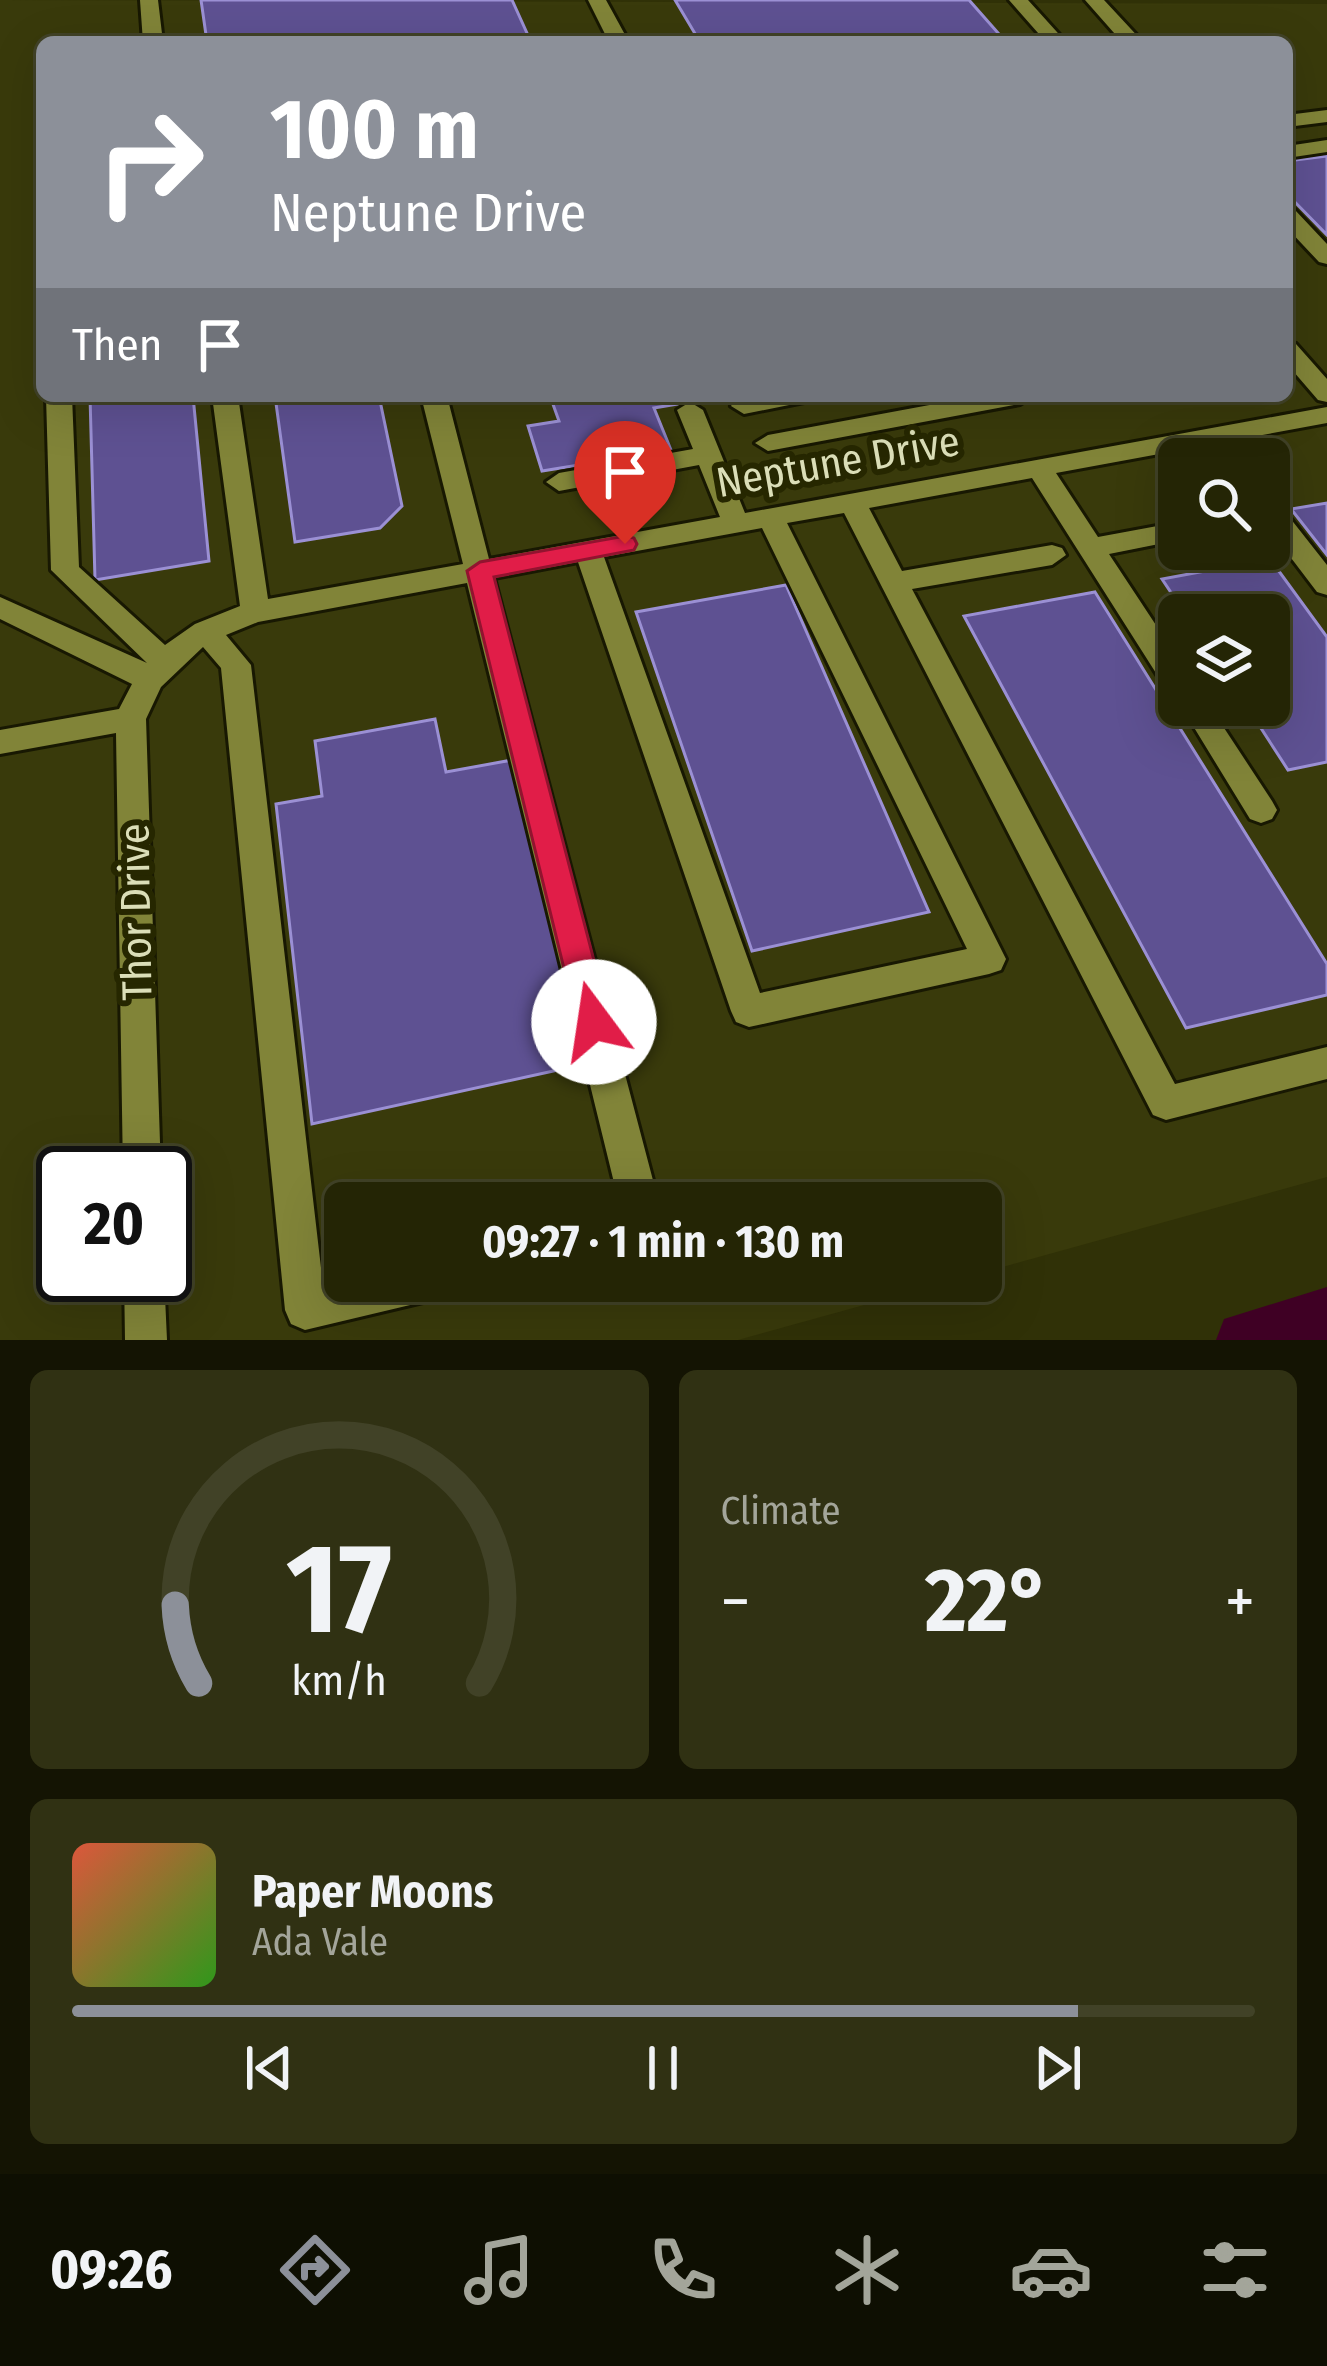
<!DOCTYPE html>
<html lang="en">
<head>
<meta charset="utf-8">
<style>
  :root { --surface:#242505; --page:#303113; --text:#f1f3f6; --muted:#a3a59a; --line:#414227; --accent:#8c9099 }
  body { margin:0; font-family:"Fira Sans Condensed",sans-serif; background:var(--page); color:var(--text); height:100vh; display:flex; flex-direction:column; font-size:45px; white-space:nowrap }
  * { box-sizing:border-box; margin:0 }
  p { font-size:39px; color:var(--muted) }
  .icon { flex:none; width:66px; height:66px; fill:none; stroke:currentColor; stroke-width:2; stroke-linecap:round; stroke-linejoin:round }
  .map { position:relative; height:1340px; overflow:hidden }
  .panel { display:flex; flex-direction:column; gap:30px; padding:30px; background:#141403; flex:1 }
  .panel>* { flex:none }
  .top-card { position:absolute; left:36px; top:36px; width:1257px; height:366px; border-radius:18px; box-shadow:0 12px 48px #0002,0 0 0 3px var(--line); background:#8c9099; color:#fff; overflow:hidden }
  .buttons { position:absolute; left:1158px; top:438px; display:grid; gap:24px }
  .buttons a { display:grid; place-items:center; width:132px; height:132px; border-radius:18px; background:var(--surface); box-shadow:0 12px 48px #0002,0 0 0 3px var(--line); font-size:60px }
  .speed { position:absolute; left:36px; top:1146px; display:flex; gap:24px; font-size:60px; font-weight:700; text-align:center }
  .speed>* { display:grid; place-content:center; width:156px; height:156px; border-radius:50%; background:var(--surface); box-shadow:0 12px 48px #0002,0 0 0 3px var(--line); line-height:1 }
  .speed .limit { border:6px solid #111; border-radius:18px; background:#fff; color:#111 }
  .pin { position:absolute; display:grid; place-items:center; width:102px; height:102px; color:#fff; margin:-123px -51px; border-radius:50% 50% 50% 0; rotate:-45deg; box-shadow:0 0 12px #0007 }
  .pin .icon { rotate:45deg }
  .me { position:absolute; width:132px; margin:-66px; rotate:346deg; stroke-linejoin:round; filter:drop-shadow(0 0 9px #0008) }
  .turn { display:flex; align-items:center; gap:42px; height:252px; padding:0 36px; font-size:54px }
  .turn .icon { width:156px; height:156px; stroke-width:2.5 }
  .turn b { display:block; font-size:84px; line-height:102px }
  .then { display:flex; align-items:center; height:114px; padding:0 36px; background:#0003; gap:24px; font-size:45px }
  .big { font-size:90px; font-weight:700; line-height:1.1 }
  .panel .widget { flex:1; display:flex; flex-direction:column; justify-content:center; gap:18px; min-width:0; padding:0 42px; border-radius:18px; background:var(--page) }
  .panel .dial { align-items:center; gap:0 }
  .dial svg { height:312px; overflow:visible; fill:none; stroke:var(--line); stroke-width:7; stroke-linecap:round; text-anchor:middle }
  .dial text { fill:var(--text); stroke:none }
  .song { display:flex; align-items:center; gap:36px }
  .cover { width:144px; height:144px; border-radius:18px; background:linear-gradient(135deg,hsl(10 70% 55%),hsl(110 70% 35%)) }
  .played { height:12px; border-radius:6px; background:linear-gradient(90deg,var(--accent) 85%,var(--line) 85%) }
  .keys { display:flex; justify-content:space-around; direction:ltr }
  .heat { display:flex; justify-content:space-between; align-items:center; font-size:66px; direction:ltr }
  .panel .tiles { flex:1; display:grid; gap:30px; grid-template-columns:1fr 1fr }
  .widget:last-child { grid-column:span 2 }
  .trip { position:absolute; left:324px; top:1182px; width:678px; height:120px; border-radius:18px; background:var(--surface); box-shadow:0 12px 48px #0002,0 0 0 3px var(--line); font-weight:700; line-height:120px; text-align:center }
  .tabs { display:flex; height:192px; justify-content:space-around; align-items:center; background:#0e0f02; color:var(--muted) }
  .tabs .icon { width:84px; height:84px }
  .tabs .current { color:var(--accent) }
  .tabs b { font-size:54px; color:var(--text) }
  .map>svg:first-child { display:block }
</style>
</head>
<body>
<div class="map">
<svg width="1327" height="1340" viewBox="0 0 1327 1340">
  <rect width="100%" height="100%" fill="#303107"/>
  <path fill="#393a0b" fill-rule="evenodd" d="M 0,0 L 1327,4 L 1327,1177 L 981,1273 L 981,1203 L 345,1203 L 345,1281 L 951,1281 L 738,1340 L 0,1340 ZM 42,42 L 1287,42 L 1287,396 L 42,396 ZM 1179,459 L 1269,459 L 1269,549 L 1179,549 ZM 1179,615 L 1269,615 L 1269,705 L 1179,705 ZM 63,1173 L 165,1173 L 165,1275 L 63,1275 Z"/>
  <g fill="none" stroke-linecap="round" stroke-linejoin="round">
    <path fill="#3f0024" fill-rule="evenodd" d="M 1327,1287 L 1327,1340 L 1216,1340 L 1224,1319 Z"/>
  </g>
  <path fill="#5e5192" stroke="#9b90d4" stroke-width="3" d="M 201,0 L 512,0 L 531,42 L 207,42 Z
    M 675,0 L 969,0 L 1006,42 L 700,42 Z
    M 1327,156 L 1327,235 L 1287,194 L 1287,161 Z
    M 90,396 L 193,396 L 209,561 L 95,580 Z
    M 275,396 L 379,396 L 402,506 L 380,528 L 295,542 Z
    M 550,396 L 706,396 L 707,399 L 654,408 L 671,450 L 542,471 L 528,426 L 559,421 Z
    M 1327,503 L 1327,555 L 1291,509 Z
    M 1270,559 L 1327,637 L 1327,762 L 1288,770 L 1246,705 L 1269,705 L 1269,615 L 1186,615 L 1162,579 Z
    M 786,585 L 929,912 L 752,951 L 636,612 Z
    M 1095,592 L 1327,964 L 1327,995 L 1186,1028 L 964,616 Z
    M 435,719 L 446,772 L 512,760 L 585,1064 L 312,1124 L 276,804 L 322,796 L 315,741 Z"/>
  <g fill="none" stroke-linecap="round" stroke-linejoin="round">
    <g stroke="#181802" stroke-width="6">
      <path id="minor" d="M 140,0 L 158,0 L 163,42 L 143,42 Z
        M 588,0 L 606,0 L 629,42 L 609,42 Z
        M 1009,0 L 1028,0 L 1066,42 L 1046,42 Z
        M 1085,0 L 1104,0 L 1143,42 L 1122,42 Z
        M 1327,110 L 1327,122 L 1287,127 L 1287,115 Z
        M 1327,140 L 1327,152 L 1287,158 L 1287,146 Z
        M 1287,208 L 1295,210 L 1327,244 L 1327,264 L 1319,262 L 1287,228 Z
        M 1287,342 L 1296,344 L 1327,379 L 1327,402 L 1318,400 L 1287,364 Z
        M 46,396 L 72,396 L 79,567 L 165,645 L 195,624 L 240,606 L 212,396 L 238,396 L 268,599 L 463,564 L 421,396 L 447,396 L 489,559 L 720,517 L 699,465 L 559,491 L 546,482 L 559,473 L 693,449 L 677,410 L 690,402 L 703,410 L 745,513 L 1327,407 L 1327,423 L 1056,473 L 1098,537 L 1179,522 L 1179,540 L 1109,554 L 1179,660 L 1179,695 L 1168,692 L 1032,478 L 869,508 L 902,571 L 1052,545 L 1062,548 L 1066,555 L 1052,565 L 912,589 L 1175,1084 L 1327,1047 L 1327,1079 L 1166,1120 L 1153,1115 L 844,513 L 787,523 L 1006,959 L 1001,970 L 989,974 L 749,1027 L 736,1022 L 731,1011 L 578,562 L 494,578 L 659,1203 L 619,1203 L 467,583 L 258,622 L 226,635 L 251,665 L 323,1285 L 345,1280 L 447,1281 L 441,1295 L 427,1301 L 305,1330 L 291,1324 L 285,1310 L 221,668 L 203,647 L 161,687 L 146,719 L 161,1173 L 123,1173 L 116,733 L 0,754 L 0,730 L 119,709 L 132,684 L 0,619 L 0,597 L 147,663 L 51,570 ZM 762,528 L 967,949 L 760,993 L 604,557 Z
        M 755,396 L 808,396 L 804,402 L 744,414 L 731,406 L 735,400 Z
        M 978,396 L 1033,396 L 1020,404 L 768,451 L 755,443 L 768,435 Z
        M 1269,501 L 1279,504 L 1327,565 L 1327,595 L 1317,592 L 1269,529 Z
        M 1179,703 L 1209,705 L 1272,801 L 1277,810 L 1272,819 L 1261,823 L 1250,819 Z
        M 124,1275 L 164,1275 L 167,1340 L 125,1340 Z"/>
    </g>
    <use href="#minor" fill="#818438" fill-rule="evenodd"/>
  </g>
  <path fill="#e11d48" stroke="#92132f" stroke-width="3" d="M 625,536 L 634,538 L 637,544 L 634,550 L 494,577 L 610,1022 L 605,1033 L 594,1037 L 582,1033 L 577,1022 L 467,571 L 480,562 Z"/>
  <g text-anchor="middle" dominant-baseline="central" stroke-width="12" stroke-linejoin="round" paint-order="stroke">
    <g font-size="42" fill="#dbdeb8" stroke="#262700">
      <text transform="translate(838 462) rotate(-10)">Neptune Drive</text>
      <text transform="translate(136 912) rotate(-91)">Thor Drive</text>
    </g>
  </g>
</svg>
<div class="buttons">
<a><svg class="icon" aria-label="search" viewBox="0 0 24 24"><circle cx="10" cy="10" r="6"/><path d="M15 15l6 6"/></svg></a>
<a><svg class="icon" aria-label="layers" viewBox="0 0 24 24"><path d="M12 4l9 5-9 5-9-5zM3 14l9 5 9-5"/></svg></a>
</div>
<div class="speed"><div class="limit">20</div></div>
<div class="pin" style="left:625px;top:544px;background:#d93025"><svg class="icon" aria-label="arrive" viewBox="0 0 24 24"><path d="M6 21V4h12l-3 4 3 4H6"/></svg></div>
<svg class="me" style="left:594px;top:1022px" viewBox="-20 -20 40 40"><circle r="19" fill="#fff"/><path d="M0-13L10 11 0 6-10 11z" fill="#e11d48"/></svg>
<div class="trip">09:27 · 1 min · 130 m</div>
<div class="top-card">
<div class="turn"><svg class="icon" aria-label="right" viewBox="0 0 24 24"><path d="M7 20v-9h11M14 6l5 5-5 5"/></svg><div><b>100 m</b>Neptune Drive</div></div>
<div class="then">Then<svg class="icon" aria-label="arrive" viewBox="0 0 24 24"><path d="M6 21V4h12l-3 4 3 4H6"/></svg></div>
</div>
</div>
<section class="panel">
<div class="tiles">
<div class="widget dial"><svg viewBox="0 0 100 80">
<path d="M14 69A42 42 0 1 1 86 69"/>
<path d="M14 69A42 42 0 0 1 8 49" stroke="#8c9099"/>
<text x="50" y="56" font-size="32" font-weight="700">17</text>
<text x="50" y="72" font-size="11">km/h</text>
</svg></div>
<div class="widget"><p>Climate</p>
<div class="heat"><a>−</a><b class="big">22°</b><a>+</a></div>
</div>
<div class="widget">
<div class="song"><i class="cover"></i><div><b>Paper Moons</b><p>Ada Vale</p></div></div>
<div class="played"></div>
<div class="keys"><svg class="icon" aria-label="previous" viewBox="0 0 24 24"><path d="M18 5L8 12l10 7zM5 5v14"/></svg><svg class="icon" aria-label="pause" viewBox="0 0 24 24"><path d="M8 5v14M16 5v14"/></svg><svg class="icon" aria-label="next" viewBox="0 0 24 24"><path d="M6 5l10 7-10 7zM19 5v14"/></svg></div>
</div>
</div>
</section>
<nav class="tabs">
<b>09:26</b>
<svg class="icon current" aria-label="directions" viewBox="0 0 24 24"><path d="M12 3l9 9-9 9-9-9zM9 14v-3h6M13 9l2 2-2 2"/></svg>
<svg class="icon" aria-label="music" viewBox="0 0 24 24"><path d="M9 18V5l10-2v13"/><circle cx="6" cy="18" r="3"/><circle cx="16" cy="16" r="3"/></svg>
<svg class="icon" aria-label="phone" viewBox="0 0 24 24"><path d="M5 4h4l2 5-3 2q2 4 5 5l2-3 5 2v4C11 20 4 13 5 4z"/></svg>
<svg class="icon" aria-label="climate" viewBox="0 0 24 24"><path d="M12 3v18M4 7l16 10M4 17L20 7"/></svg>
<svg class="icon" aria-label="car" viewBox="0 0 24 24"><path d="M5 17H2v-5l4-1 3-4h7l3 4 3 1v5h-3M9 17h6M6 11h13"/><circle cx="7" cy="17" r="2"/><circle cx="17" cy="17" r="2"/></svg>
<svg class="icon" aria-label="filters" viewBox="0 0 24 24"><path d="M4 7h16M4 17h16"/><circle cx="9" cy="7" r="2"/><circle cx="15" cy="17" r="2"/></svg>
</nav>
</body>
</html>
